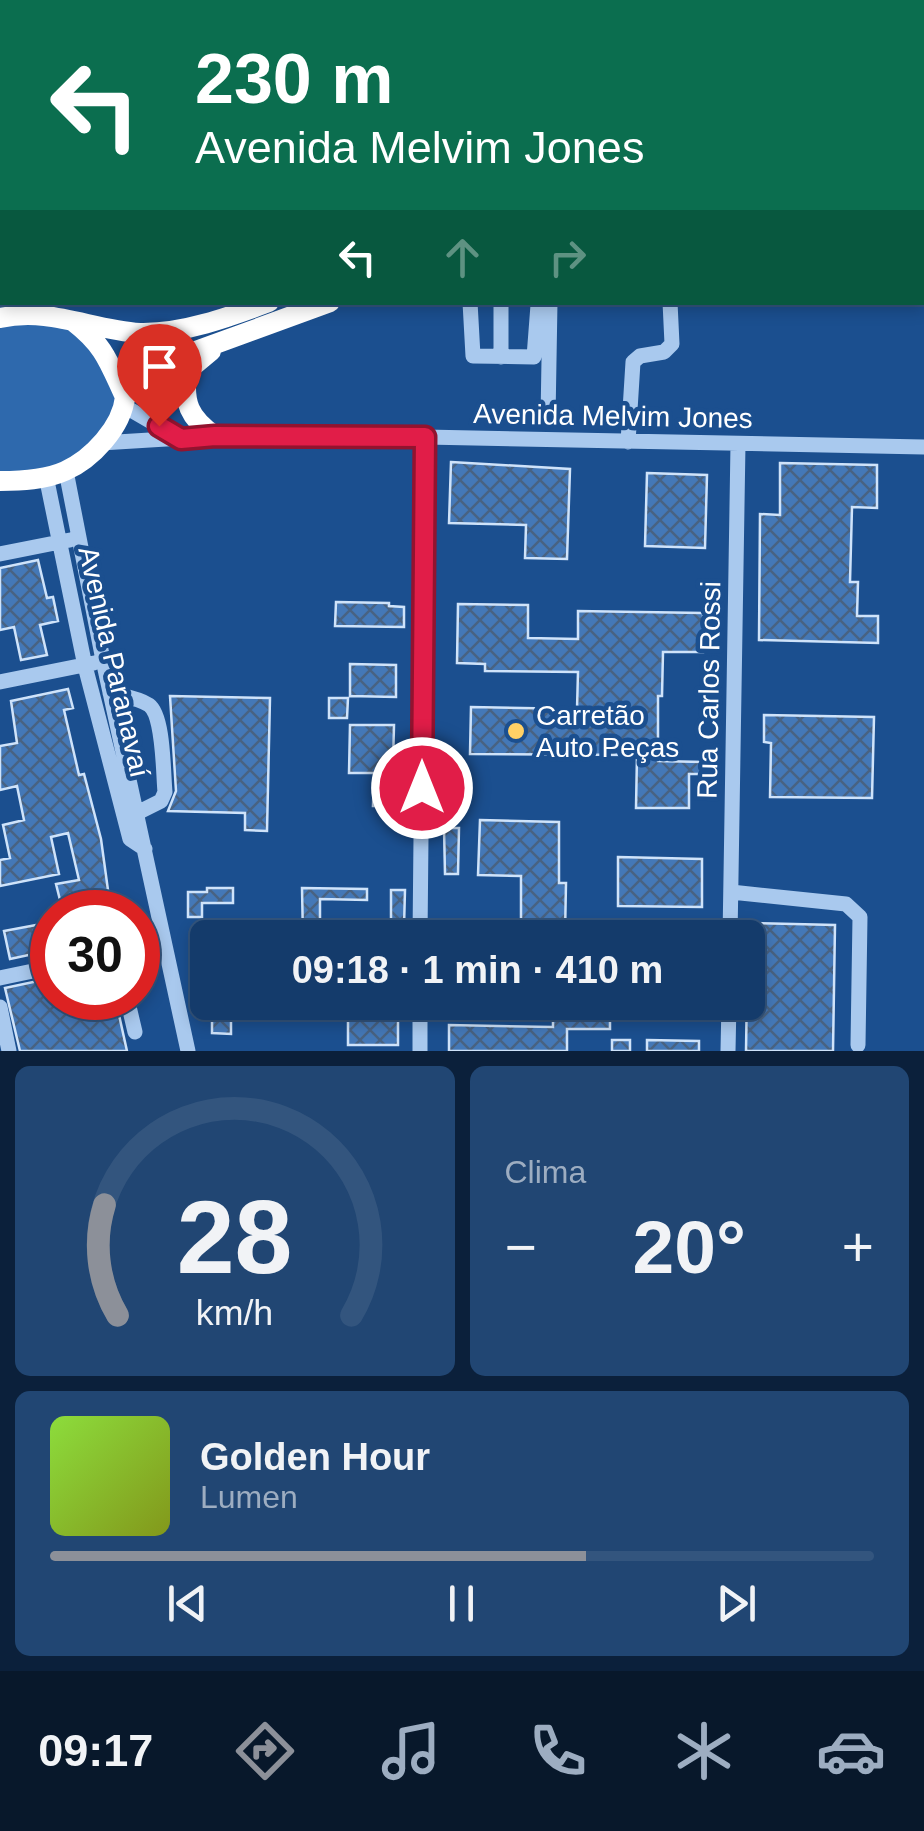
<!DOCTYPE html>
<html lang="pt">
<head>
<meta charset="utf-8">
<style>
  :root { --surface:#143b6b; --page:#214673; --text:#f1f3f6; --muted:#9dadc1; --line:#33557e; --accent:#8c9099 }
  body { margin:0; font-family:Arial,sans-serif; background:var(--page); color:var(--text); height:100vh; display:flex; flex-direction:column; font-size:38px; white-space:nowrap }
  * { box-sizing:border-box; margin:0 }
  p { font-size:32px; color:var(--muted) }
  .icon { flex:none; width:55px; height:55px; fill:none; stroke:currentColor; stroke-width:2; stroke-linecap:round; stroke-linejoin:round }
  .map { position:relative; height:1051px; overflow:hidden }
  .panel { display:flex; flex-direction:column; gap:15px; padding:15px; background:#0b203b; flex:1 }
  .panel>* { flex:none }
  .banner { position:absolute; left:0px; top:0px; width:925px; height:305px; box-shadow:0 5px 15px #0003,0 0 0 2px var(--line); background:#0b6e4f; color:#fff; overflow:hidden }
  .speed { position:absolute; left:30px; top:890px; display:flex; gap:20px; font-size:50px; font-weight:700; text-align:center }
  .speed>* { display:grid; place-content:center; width:130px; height:130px; border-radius:50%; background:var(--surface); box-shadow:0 5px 15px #0003,0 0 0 2px var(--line); line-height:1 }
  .speed .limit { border:15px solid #d22; background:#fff; color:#111 }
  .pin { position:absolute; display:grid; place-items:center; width:85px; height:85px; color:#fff; margin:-102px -42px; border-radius:50% 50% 50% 0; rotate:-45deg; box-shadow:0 0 10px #0007 }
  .pin .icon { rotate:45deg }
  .me { position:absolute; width:110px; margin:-55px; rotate:0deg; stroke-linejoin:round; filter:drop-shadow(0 0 8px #0008) }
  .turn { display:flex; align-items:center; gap:35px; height:210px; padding:0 30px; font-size:45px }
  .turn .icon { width:130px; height:130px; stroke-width:2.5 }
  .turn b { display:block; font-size:70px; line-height:85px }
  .lanes { display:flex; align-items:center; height:95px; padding:0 30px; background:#0003; justify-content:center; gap:50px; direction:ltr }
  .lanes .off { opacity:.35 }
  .big { font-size:75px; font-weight:800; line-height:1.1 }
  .panel .widget { flex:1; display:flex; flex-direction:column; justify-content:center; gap:15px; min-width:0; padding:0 35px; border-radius:15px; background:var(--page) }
  .panel .dial { align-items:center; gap:0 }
  .dial svg { height:260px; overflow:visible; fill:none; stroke:var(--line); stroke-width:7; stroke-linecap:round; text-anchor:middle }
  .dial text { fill:var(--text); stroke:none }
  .song { display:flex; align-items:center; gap:30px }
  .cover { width:120px; height:120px; border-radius:15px; background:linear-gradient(135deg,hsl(90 70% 55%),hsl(70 70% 35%)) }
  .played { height:10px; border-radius:5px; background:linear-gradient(90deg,var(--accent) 65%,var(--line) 65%) }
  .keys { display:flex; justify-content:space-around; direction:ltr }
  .heat { display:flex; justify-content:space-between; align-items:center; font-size:55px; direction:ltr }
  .panel .tiles { flex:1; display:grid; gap:15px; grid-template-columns:1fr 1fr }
  .widget:last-child { grid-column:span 2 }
  .trip { position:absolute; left:190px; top:920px; width:575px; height:100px; border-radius:15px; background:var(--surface); box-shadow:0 5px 15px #0003,0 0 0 2px var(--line); font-weight:800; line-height:100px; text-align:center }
  .tabs { display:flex; height:160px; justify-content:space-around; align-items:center; background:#08182b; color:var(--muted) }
  .tabs .icon { width:70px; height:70px }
  .tabs .on { color:var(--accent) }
  .tabs b { font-size:45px; color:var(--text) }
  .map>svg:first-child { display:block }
</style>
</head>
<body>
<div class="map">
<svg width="924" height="1051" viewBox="0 0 924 1051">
  <defs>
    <pattern id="building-cross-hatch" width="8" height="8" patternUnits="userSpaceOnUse" patternTransform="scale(2.5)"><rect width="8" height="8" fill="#4478b7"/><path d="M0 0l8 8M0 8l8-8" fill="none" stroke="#486282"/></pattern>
  </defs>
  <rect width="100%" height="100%" fill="#1b4f8f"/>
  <path fill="#2e69ad" d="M 0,318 L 68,318 L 125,397 L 85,458 L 0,481 Z"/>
  <path fill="url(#building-cross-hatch)" stroke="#cfe3fa" stroke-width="2.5" d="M 451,462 L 570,469 L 567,559 L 525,558 L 526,525 L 449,523 Z
    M 780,463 L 877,465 L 877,508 L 852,507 L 850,582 L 858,582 L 857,616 L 878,616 L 878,643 L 759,640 L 760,514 L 780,515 Z
    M 647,473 L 707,475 L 705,548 L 645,546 Z
    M 38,560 L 47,598 L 53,597 L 58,621 L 40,625 L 47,655 L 21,660 L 14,627 L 0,630 L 0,568 Z
    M 336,602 L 389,603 L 389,606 L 404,607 L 404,627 L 335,626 Z
    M 458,604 L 528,605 L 528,638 L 578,639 L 578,611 L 703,613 L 703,652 L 663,652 L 662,696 L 658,696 L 658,761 L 703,762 L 703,774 L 689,774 L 689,808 L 636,808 L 637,755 L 470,754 L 471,707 L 577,709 L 578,672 L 485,671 L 485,664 L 457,663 Z
    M 350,664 L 396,665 L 396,697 L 350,696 Z
    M 68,689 L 73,708 L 64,710 L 79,775 L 84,774 L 101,839 L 111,912 L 63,912 L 56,884 L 79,880 L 68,833 L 51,837 L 59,874 L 0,886 L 0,860 L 10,858 L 3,825 L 24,820 L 17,786 L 0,790 L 0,746 L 17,743 L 11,701 Z
    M 170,696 L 270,698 L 267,831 L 245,830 L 245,813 L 168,811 L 176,791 Z
    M 329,698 L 348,698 L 347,718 L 329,718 Z
    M 764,715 L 874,717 L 872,798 L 770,797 L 771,743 L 764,742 Z
    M 350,725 L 394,725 L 392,806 L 373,806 L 374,773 L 349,773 Z
    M 480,820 L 559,822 L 559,883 L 566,883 L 565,935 L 521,934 L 521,876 L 478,875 Z
    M 444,828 L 459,828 L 458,874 L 445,874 Z
    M 618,857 L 702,859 L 702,907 L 618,906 Z
    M 207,888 L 233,888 L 233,903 L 202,903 L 202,917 L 188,917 L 188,892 L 207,892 Z
    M 302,888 L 367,889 L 367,900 L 320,899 L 320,938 L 303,938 Z
    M 391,890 L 405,890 L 404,927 L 391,927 Z
    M 52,922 L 52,950 L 10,959 L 4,931 Z
    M 748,923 L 835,925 L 833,1051 L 746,1051 Z
    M 52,978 L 52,998 L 84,998 L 87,1012 L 117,1006 L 127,1051 L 20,1051 L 5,988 Z
    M 212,1002 L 231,1002 L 231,1034 L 212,1033 Z
    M 250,1002 L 398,1002 L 398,1045 L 348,1045 L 348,1012 L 250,1011 Z
    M 553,1002 L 567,1002 L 567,1011 L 610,1012 L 610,1029 L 567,1029 L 567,1051 L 449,1051 L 449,1025 L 553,1027 Z
    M 612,1040 L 630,1040 L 630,1051 L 612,1051 Z
    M 647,1040 L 699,1041 L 699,1051 L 647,1051 Z"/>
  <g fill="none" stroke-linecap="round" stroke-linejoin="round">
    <path stroke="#a9c9ee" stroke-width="15" d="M 451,2 L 451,0
      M 800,2 L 802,0
      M 0,42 L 2,42
      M 470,302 L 473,356 L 534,357 L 538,305
      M 501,357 L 501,302
      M 124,406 L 181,439
      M 548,418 L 550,302
      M 628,442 L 633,362 L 640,356 L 664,352 L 672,344 L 670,302
      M 101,443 L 215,436 L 425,437 L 924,447
      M 66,471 L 103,660 L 188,1051
      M 46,476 L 85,666 L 130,839 L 145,849
      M 0,554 L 70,540
      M 0,682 L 94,663
      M 110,693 C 123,696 138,698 149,705 C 164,716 163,773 165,792 L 161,801 L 137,813
      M 731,892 L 846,904 L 860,917 L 858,1045
      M 420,938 L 425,437
      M 730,938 L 738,444
      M 138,957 L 166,951
      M 0,978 L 52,967
      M 127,998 L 135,1032
      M 0,1007 L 9,1051
      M 420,1051 L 420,1002
      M 728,1051 L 729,1002"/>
    <path stroke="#fff" stroke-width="20" d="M 730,2 L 733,0
      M 757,2 L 759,0
      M 0,318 C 50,307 91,330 140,333 C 183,334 229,317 269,302
      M 74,322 C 105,346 109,363 125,397
      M 211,351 L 187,371 C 183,403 189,418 215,436
      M 125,397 L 174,359 L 330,302
      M 0,481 C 21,481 45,480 65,471 C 92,459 122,427 125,397"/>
  </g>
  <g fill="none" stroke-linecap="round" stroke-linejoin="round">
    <g stroke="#92132f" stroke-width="25">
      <path id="route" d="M 159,426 L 181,439 L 215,436 L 425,437 L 422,788"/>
    </g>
    <use href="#route" stroke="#e11d48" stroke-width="18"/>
  </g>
  <circle fill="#ffd166" stroke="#1b4f8f" stroke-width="4" cx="516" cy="731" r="10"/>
  <g text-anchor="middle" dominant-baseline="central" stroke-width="9" stroke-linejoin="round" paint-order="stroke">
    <g font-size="28" fill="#fff" stroke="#1b4f8f">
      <text transform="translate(613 416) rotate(1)">Avenida Melvim Jones</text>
      <text transform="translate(114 662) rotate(77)">Avenida Paranavaí</text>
      <text transform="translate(709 690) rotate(-89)">Rua Carlos Rossi</text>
    </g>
    <g font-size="28" fill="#fff" stroke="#1b4f8f" text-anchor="start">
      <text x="536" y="715">Carretão<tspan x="536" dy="32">Auto Peças</tspan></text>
    </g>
  </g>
</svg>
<div class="speed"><div class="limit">30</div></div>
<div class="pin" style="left:159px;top:426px;background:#d93025"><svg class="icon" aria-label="arrive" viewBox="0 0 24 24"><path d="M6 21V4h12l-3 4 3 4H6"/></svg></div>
<svg class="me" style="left:422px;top:788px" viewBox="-20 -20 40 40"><circle r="17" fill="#e11d48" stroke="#fff" stroke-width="3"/><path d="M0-11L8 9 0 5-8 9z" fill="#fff"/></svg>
<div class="trip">09:18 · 1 min · 410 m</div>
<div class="banner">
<div class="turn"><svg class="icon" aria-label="left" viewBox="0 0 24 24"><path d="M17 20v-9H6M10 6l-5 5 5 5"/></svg><div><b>230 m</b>Avenida Melvim Jones</div></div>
<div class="lanes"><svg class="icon" aria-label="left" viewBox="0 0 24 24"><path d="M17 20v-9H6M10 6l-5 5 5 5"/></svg><svg class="icon off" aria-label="ahead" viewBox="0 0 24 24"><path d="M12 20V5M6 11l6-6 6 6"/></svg><svg class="icon off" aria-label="right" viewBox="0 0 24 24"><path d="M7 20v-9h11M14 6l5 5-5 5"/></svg></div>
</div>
</div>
<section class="panel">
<div class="tiles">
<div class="widget dial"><svg viewBox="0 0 100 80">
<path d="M14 69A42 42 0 1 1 86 69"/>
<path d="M14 69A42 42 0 0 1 10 35" stroke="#8c9099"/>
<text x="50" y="56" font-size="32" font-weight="700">28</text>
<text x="50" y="72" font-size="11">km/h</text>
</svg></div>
<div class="widget"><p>Clima</p>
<div class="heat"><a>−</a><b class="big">20°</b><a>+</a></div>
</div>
<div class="widget">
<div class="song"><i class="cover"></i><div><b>Golden Hour</b><p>Lumen</p></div></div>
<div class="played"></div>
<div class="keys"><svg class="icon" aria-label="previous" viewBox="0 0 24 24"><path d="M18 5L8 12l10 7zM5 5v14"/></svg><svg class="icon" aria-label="pause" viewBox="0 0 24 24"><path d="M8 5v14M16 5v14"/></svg><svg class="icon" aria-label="next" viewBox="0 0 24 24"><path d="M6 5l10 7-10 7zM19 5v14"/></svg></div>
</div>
</div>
</section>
<nav class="tabs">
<b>09:17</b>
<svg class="icon on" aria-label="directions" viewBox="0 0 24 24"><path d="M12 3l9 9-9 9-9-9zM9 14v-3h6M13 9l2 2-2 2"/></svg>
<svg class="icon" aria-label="music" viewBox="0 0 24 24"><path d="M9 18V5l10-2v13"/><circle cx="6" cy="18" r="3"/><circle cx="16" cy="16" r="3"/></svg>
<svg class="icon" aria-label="phone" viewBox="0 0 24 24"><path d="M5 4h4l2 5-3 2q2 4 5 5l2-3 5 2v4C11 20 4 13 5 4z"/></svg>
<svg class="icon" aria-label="climate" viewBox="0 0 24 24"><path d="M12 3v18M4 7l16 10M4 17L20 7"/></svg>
<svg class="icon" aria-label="car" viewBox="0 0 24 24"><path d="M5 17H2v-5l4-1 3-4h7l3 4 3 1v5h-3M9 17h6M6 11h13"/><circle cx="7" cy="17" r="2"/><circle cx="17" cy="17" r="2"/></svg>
</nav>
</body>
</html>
